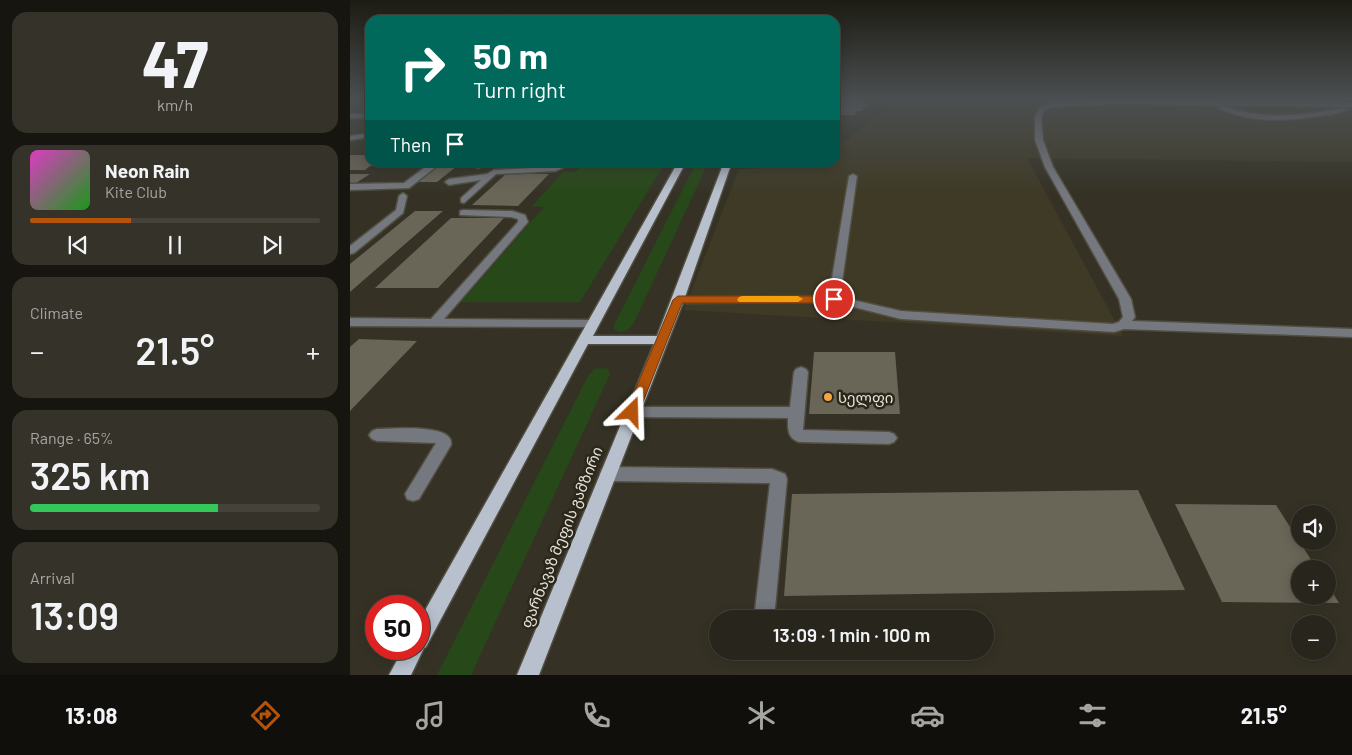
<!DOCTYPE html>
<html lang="en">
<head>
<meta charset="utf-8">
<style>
  :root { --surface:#28261c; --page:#343229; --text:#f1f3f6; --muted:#a5a5a3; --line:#44433b; --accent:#b45309 }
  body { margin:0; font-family:Barlow,"Noto Sans Georgian",sans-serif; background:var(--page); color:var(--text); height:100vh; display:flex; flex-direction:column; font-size:19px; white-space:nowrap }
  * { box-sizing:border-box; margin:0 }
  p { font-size:16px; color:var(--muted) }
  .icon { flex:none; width:28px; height:28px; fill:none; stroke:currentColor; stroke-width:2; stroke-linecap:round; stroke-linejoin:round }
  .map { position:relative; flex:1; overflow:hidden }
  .drawer { display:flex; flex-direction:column; gap:12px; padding:12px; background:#16150f; width:350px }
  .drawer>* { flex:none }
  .guide { position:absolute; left:15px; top:15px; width:475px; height:152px; border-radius:15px; box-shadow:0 2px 12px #0003,0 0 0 1px var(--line); background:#00695c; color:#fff; overflow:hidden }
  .tools { position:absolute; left:941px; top:505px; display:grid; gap:10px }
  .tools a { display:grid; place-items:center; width:45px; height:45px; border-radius:50%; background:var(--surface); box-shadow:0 2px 12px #0003,0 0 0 1px var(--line); font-size:25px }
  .speed { position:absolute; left:15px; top:595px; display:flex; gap:10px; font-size:25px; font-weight:700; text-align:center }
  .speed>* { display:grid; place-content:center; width:65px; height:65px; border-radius:50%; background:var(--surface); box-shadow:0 2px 12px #0003,0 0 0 1px var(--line); line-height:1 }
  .speed .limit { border:8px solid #d22; background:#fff; color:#111 }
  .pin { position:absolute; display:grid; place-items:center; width:42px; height:42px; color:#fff; margin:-21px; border:2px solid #fff; border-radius:50%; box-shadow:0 1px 5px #0007 }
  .me { position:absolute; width:55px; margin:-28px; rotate:22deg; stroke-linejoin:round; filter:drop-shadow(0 0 4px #0008) }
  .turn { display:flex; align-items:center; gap:18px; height:105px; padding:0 25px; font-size:22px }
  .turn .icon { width:65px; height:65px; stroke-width:2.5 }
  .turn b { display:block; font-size:35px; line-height:42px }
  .then { display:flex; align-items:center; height:48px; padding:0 25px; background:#0003; gap:10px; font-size:19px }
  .big { font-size:38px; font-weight:600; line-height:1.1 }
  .drawer .widget { flex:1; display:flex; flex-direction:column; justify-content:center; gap:8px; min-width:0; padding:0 18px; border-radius:15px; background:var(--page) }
  .drawer .dial { align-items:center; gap:0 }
  .dial b { font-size:65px; line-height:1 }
  .song { display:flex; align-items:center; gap:15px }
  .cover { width:60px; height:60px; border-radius:8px; background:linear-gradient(135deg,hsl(310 70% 55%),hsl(120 70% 35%)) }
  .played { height:5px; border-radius:2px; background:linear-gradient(90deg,var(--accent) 35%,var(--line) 35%) }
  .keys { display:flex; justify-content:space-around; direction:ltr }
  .heat { display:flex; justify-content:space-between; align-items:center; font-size:28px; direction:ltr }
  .charge { height:8px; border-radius:4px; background:linear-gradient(90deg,#34c759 65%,var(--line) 0) }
  .trip { position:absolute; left:359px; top:610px; width:285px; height:50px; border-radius:25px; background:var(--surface); box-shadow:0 2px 12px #0003,0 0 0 1px var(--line); font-weight:600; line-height:50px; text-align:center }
  .tabs { display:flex; height:80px; justify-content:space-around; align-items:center; background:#100f0b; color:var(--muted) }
  .tabs .icon { width:35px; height:35px }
  .tabs .selected { color:var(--accent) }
  .tabs b { font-size:22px; color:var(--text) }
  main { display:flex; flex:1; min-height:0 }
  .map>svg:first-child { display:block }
</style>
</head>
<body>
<main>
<section class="drawer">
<div class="widget dial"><b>47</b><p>km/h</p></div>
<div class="widget">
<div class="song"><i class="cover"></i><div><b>Neon Rain</b><p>Kite Club</p></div></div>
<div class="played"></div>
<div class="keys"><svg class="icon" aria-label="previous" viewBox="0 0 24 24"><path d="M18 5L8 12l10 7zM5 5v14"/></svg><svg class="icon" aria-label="pause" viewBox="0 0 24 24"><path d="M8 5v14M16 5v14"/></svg><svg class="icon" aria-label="next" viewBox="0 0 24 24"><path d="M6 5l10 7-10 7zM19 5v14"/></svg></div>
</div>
<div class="widget"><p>Climate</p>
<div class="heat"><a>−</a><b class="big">21.5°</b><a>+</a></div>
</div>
<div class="widget"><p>Range · 65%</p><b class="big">325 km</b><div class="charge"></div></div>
<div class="widget"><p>Arrival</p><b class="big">13:09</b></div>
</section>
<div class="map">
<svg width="1002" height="675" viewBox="0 0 1002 675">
  <rect width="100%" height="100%" fill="#353225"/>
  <path fill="#3f3a26" d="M 549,99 L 1002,99 L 1002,162 L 677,158 L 773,336 L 334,310 L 389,169 L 464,166 L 468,163 L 485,162 L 485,149 Z"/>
  <path fill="#274818" d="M 234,162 L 315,163 L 230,302 L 111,302 L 194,207 L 182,206 L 213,172 L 225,172 Z
    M 346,163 L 358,163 L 283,325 L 276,331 L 270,332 L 263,329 L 264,325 Z
    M 252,368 L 258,369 L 260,374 L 121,675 L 87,675 L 239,374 L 245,369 Z"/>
  <path fill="#696557" d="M 491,99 L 515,99 L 515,102 L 519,102 L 518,107 L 513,107 L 512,111 L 506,111 L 505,115 L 485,115 L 485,106 L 487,106 Z
    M 0,155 L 20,155 L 20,162 L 36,162 L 30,166 L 20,166 L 15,170 L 0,170 Z
    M 90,162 L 112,162 L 87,182 L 63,182 Z
    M 157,173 L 199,174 L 168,206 L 122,205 Z
    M 0,174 L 20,174 L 6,183 L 0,183 Z
    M 65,211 L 93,211 L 0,292 L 0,264 Z
    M 101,218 L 154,218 L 88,288 L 25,288 Z
    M 9,339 L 67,341 L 0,411 L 0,347 Z
    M 464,352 L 545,352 L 550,414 L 459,414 Z
    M 788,490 L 835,590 L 434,596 L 442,494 Z
    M 825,504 L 926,505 L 967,569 L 950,569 L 950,596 L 978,596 L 978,585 L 989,603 L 872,602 Z"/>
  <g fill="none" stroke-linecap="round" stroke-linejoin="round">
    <g stroke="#514e42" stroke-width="3">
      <path id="minor" d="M 767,100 L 1002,103 L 1002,107 L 767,104 L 703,107 L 695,109 L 691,117 L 693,140 L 703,167 L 781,299 L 785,317 L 782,321 L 1002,329 L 1002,337 L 774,329 L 764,332 L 551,319 L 484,302 L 328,303 L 322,300 L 328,297 L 479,296 L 499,176 L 503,174 L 507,176 L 490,297 L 551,311 L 763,324 L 769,322 L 773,317 L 769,299 L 695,167 L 685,140 L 685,117 L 690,107 L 703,103 Z
        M 872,106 C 916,120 949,116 993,108 L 996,110 C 989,114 978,115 970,116 C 936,121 901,123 870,109 L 869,108 Z
        M 0,114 L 20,114 L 20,118 L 0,118 Z
        M 20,133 L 20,137 L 0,140 L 0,136 Z
        M 82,162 L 92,162 L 59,188 L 0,190 L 0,184 L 54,183 Z
        M 127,162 L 136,162 L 128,168 L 124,166 Z
        M 213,162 L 224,162 L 206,171 L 146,174 L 114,203 L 111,202 L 111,198 L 131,180 L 99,185 L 95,182 L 99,179 L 137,174 L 144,170 L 204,167 Z
        M 53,193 L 57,196 L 53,213 L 4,253 L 0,254 L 0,246 L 46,210 L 49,196 Z
        M 113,210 L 162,211 L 175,215 L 178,222 L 94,319 L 243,320 L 249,324 L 247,327 L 0,326 L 0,318 L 81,319 L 168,222 L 168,219 L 161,217 L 110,215 L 110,211 Z
        M 451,367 L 456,369 L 458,372 L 453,430 L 539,432 L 544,434 L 547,438 L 544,442 L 539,444 L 449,442 C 437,438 438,429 438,418 L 282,417 L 277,416 L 275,412 L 277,408 L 282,407 L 440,407 L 444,372 L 446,369 Z
        M 27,429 C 42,429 105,423 101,445 L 69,499 L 63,501 L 57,499 L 55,494 L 86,443 L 27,441 L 22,439 L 19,435 L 22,431 Z
        M 258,467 L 422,469 L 435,474 L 437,479 L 424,619 L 404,619 L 420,483 L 258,481 L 252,479 L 250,474 L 252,469 Z"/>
    </g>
    <g stroke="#514e42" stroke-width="3">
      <path id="major" d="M 328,162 L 336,162 L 243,336 L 307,336 L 374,162 L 382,162 L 334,300 L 189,675 L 167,675 L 304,344 L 238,344 L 76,647 L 74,648 L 61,675 L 39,675 L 53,649 L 69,649 L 69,621 Z"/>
    </g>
    <use href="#minor" fill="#75797f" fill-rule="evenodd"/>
    <use href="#major" fill="#b7c0cc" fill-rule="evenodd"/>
  </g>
  <linearGradient id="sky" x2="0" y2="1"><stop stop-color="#1d1c14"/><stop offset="0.51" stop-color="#4b4f51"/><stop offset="1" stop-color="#4b4f51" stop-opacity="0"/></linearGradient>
  <rect width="1002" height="194" fill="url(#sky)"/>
  <path fill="#b45309" stroke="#753606" d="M 328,296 L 484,296 L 489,299 L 484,303 L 332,303 L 289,412 L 287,415 L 277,415 L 276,412 L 323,300 Z"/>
  <path fill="#f59e0b" d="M 392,296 L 448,296 L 453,299 L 448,302 L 389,302 L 387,300 L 389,297 Z"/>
  <circle fill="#f2a540" stroke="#2b281b" stroke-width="2" cx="478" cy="397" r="5"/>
  <g text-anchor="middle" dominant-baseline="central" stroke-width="5" stroke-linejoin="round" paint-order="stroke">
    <g font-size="15" fill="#e4e2d9" stroke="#2b281b" text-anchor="start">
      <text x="488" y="397">სელფი</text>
    </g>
    <g font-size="15" fill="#e4e2d9" stroke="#2b281b">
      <text transform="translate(211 537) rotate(-68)">ფარნავაზ მეფის გამზირი</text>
    </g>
  </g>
</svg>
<div class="tools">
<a><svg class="icon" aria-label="sound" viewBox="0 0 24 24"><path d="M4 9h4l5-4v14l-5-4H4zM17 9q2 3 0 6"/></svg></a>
<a>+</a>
<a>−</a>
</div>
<div class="speed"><div class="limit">50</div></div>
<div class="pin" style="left:484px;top:299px;background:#d93025"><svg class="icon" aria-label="arrive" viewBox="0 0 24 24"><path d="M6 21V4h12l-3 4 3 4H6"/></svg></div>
<svg class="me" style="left:282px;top:412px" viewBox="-20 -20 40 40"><path d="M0-17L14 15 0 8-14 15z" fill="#b45309" stroke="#fff" stroke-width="4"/></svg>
<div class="trip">13:09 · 1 min · 100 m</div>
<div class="guide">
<div class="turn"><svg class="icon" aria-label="right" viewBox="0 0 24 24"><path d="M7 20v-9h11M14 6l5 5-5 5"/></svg><div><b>50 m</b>Turn right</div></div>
<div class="then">Then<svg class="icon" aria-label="arrive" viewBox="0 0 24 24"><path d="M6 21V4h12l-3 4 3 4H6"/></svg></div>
</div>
</div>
</main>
<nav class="tabs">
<b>13:08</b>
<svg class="icon selected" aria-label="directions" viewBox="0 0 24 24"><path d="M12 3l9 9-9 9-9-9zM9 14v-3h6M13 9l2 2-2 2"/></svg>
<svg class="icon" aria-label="music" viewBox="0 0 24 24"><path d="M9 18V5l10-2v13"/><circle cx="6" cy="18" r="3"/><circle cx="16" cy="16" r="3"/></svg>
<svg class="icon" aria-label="phone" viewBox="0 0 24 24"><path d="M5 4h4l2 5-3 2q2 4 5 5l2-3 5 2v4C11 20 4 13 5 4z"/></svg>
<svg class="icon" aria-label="climate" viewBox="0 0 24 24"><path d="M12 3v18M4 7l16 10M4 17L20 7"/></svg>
<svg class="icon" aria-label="car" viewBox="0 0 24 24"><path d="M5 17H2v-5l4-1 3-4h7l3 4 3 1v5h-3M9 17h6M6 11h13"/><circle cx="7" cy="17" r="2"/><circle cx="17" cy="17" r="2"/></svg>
<svg class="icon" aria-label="filters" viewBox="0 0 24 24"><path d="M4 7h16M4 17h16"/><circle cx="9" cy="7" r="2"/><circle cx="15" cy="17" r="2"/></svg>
<b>21.5°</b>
</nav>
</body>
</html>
